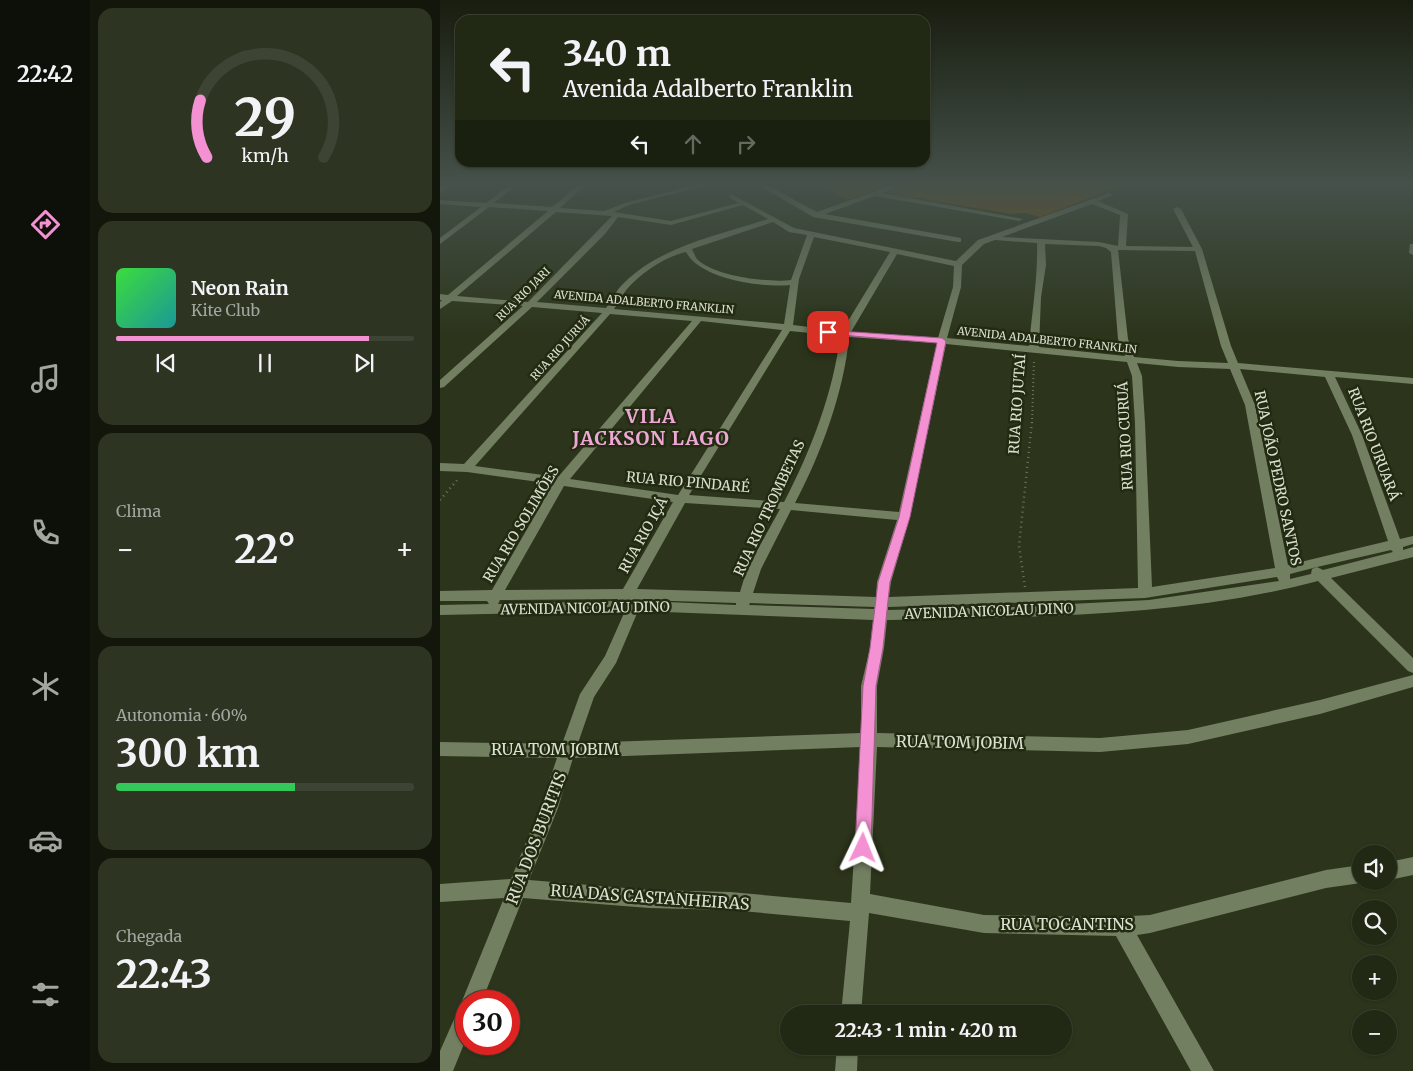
<!DOCTYPE html>
<html lang="pt">
<head>
<meta charset="utf-8">
<style>
  :root { --surface:#212814; --page:#2d3422; --text:#f1f3f6; --muted:#a2a6a0; --line:#3e4434; --accent:#f491d3 }
  body { margin:0; font-family:Merriweather,serif; background:var(--page); color:var(--text); height:100vh; display:flex; flex-direction:column; font-size:19px; white-space:nowrap }
  * { box-sizing:border-box; margin:0 }
  p { font-size:16px; color:var(--muted) }
  .icon { flex:none; width:28px; height:28px; fill:none; stroke:currentColor; stroke-width:2; stroke-linecap:round; stroke-linejoin:round }
  .map { position:relative; flex:1; overflow:hidden }
  .drawer { display:flex; flex-direction:column; gap:8px; padding:8px; background:#12160b; width:350px }
  .drawer>* { flex:none }
  .hud { position:absolute; left:15px; top:15px; width:475px; height:152px; border-radius:15px; box-shadow:0 1px 4px #0004,0 0 0 1px var(--line); background:#212814; color:var(--text); overflow:hidden }
  .tools { position:absolute; left:912px; top:845px; display:grid; gap:10px }
  .tools a { display:grid; place-items:center; width:45px; height:45px; border-radius:50%; background:var(--surface); box-shadow:0 1px 4px #0004,0 0 0 1px var(--line); font-size:25px }
  .speed { position:absolute; left:15px; top:990px; display:flex; gap:10px; font-size:25px; font-weight:700; text-align:center }
  .speed>* { display:grid; place-content:center; width:65px; height:65px; border-radius:50%; background:var(--surface); box-shadow:0 1px 4px #0004,0 0 0 1px var(--line); line-height:1 }
  .speed .limit { border:8px solid #d22; background:#fff; color:#111 }
  .pin { position:absolute; display:grid; place-items:center; width:42px; height:42px; color:#fff; margin:-21px; border-radius:10px; box-shadow:0 2px 8px #0006 }
  .me { position:absolute; width:55px; margin:-28px; rotate:2deg; stroke-linejoin:round; filter:drop-shadow(0 0 4px #0008) }
  .turn { display:flex; align-items:center; gap:18px; height:105px; padding:0 25px; font-size:22px }
  .turn .icon { width:65px; height:65px; stroke-width:2.5 }
  .turn b { display:block; font-size:35px; line-height:42px }
  .lanes { display:flex; align-items:center; height:48px; padding:0 25px; background:#0003; justify-content:center; gap:25px; direction:ltr }
  .lanes .off { opacity:.35 }
  .big { font-size:38px; font-weight:700; line-height:1.1 }
  .drawer .tile { flex:1; display:flex; flex-direction:column; justify-content:center; gap:8px; min-width:0; padding:0 18px; border-radius:15px; background:var(--page) }
  .drawer .dial { align-items:center; gap:0 }
  .dial svg { height:130px; overflow:visible; fill:none; stroke:var(--line); stroke-width:7; stroke-linecap:round; text-anchor:middle }
  .dial text { fill:var(--text); stroke:none }
  .song { display:flex; align-items:center; gap:15px }
  .cover { width:60px; height:60px; border-radius:8px; background:linear-gradient(135deg,hsl(120 70% 55%),hsl(180 70% 35%)) }
  .played { height:5px; border-radius:2px; background:linear-gradient(90deg,var(--accent) 85%,var(--line) 85%) }
  .keys { display:flex; justify-content:space-around; direction:ltr }
  .heat { display:flex; justify-content:space-between; align-items:center; font-size:28px; direction:ltr }
  .charge { height:8px; border-radius:4px; background:linear-gradient(90deg,#34c759 60%,var(--line) 0) }
  .trip { position:absolute; left:340px; top:1005px; width:292px; height:50px; border-radius:25px; background:var(--surface); box-shadow:0 1px 4px #0004,0 0 0 1px var(--line); font-weight:700; line-height:50px; text-align:center }
  main { display:flex; flex:1; min-height:0 }
  .dock { display:flex; flex-direction:column; width:90px; justify-content:space-around; align-items:center; background:#0d1008; color:var(--muted) }
  .dock .icon { width:35px; height:35px }
  .dock .current { color:var(--accent) }
  .dock b { font-size:22px; color:var(--text) }
  .map>svg:first-child { display:block }
</style>
</head>
<body>
<main>
<nav class="dock">
<b>22:42</b>
<svg class="icon current" aria-label="directions" viewBox="0 0 24 24"><path d="M12 3l9 9-9 9-9-9zM9 14v-3h6M13 9l2 2-2 2"/></svg>
<svg class="icon" aria-label="music" viewBox="0 0 24 24"><path d="M9 18V5l10-2v13"/><circle cx="6" cy="18" r="3"/><circle cx="16" cy="16" r="3"/></svg>
<svg class="icon" aria-label="phone" viewBox="0 0 24 24"><path d="M5 4h4l2 5-3 2q2 4 5 5l2-3 5 2v4C11 20 4 13 5 4z"/></svg>
<svg class="icon" aria-label="climate" viewBox="0 0 24 24"><path d="M12 3v18M4 7l16 10M4 17L20 7"/></svg>
<svg class="icon" aria-label="car" viewBox="0 0 24 24"><path d="M5 17H2v-5l4-1 3-4h7l3 4 3 1v5h-3M9 17h6M6 11h13"/><circle cx="7" cy="17" r="2"/><circle cx="17" cy="17" r="2"/></svg>
<svg class="icon" aria-label="filters" viewBox="0 0 24 24"><path d="M4 7h16M4 17h16"/><circle cx="9" cy="7" r="2"/><circle cx="15" cy="17" r="2"/></svg>
</nav>
<section class="drawer">
<div class="tile dial"><svg viewBox="0 0 100 80">
<path d="M14 69A42 42 0 1 1 86 69"/>
<path d="M14 69A42 42 0 0 1 10 34" stroke="#f491d3"/>
<text x="50" y="56" font-size="32" font-weight="700">29</text>
<text x="50" y="72" font-size="11">km/h</text>
</svg></div>
<div class="tile">
<div class="song"><i class="cover"></i><div><b>Neon Rain</b><p>Kite Club</p></div></div>
<div class="played"></div>
<div class="keys"><svg class="icon" aria-label="previous" viewBox="0 0 24 24"><path d="M18 5L8 12l10 7zM5 5v14"/></svg><svg class="icon" aria-label="pause" viewBox="0 0 24 24"><path d="M8 5v14M16 5v14"/></svg><svg class="icon" aria-label="next" viewBox="0 0 24 24"><path d="M6 5l10 7-10 7zM19 5v14"/></svg></div>
</div>
<div class="tile"><p>Clima</p>
<div class="heat"><a>−</a><b class="big">22°</b><a>+</a></div>
</div>
<div class="tile"><p>Autonomia · 60%</p><b class="big">300 km</b><div class="charge"></div></div>
<div class="tile"><p>Chegada</p><b class="big">22:43</b></div>
</section>
<div class="map">
<svg width="973" height="1071" viewBox="0 0 973 1071">
  <rect width="100%" height="100%" fill="#2c351b"/>
  <path fill="#7e4e0a" d="M 378,184 L 452,184 L 407,200 Z
    M 470,184 L 686,184 L 600,217 L 586,213 L 572,214 L 446,193 Z"/>
  <g fill="none" stroke-linecap="round" stroke-linejoin="round">
    <path stroke="#6d755f" stroke-width="1" stroke-dasharray="0.5 2.5" stroke-linecap="butt" d="M 275,186 L 285,193"/>
    <path stroke="#6d755f" stroke-width="2" stroke-dasharray="1 3" stroke-linecap="butt" d="M 592,423 L 594,359"/>
    <path stroke="#6d755f" stroke-width="2.5" stroke-dasharray="1 4" stroke-linecap="butt" d="M 0,500 L 18,479
      M 585,587 L 579,546 L 592,421"/>
    <path fill="#737f61" fill-rule="evenodd" d="M 7,184 L 15,184 L 0,193 L 0,188 Z
      M 71,184 L 78,184 L 54,203 L 112,207 L 140,184 L 147,184 L 120,208 L 164,211 L 185,203 L 259,184 L 271,184 L 189,205 L 174,212 L 231,221 L 298,203 L 289,197 L 289,195 L 291,194 L 354,228 L 516,261 L 538,240 L 669,193 L 672,195 L 671,196 L 658,201 L 688,214 L 686,246 L 753,247 L 733,209 L 737,207 L 741,209 L 762,249 L 791,346 L 798,363 L 973,378 L 973,384 L 895,377 L 922,435 L 960,539 L 973,536 L 973,544 L 963,547 L 963,550 L 973,547 L 973,557 L 891,578 L 973,658 L 973,673 L 968,671 L 878,581 C 738,618 591,617 447,620 L 444,648 L 437,686 L 437,733 L 660,738 L 748,730 L 880,700 L 973,675 L 973,687 L 880,714 L 748,744 L 660,752 L 437,747 L 430,894 L 544,915 L 672,917 L 710,915 L 886,870 L 921,865 L 921,881 L 925,881 L 921,883 L 886,888 L 710,933 L 697,935 L 774,1071 L 751,1071 L 676,936 L 544,933 L 429,913 L 421,1014 L 401,1014 L 410,921 L 290,910 L 209,908 L 83,898 L 42,1001 L 26,1001 L 26,1039 L 13,1071 L 0,1071 L 0,1051 L 19,1008 L 24,1006 L 22,1001 L 64,898 L 0,902 L 0,884 L 71,879 L 100,808 L 117,758 L 0,756 L 0,742 L 122,744 L 140,694 L 165,656 L 185,611 L 0,615 L 0,605 L 49,604 L 47,601 L 0,601 L 0,591 L 52,590 L 113,484 L 27,472 L 0,471 L 0,463 L 24,464 L 162,313 L 92,307 L 4,387 L 0,388 L 0,380 L 83,306 L 12,301 L 0,309 L 0,302 L 2,300 L 0,300 L 0,294 L 8,295 L 108,211 L 49,207 L 0,244 L 0,238 L 41,207 L 0,204 L 0,200 L 46,203 ZM 652,204 L 680,215 L 678,246 L 659,242 L 562,237 ZM 303,205 L 328,219 C 279,235 221,246 184,283 C 176,290 172,300 166,308 L 97,302 L 165,234 L 178,217 L 231,225 ZM 116,212 L 172,216 L 88,302 L 17,296 ZM 333,222 L 349,232 L 367,235 L 351,280 C 328,283 275,276 258,260 C 255,257 254,253 252,249 ZM 374,237 L 450,252 L 402,331 L 353,325 L 359,279 ZM 555,240 L 597,243 C 598,277 592,312 589,346 L 507,338 L 521,287 L 522,265 L 544,244 ZM 605,244 L 659,246 L 666,248 L 671,252 L 678,339 L 685,356 L 599,347 L 601,297 L 606,265 ZM 678,250 L 755,251 L 781,346 L 788,363 L 738,361 L 694,357 L 688,339 ZM 246,252 C 260,279 322,288 350,285 L 344,324 L 174,309 C 179,302 182,295 187,289 C 201,273 226,256 246,252 ZM 457,254 L 514,266 L 513,287 L 498,338 L 411,332 ZM 170,314 L 252,321 L 118,477 L 35,466 ZM 261,321 L 342,330 L 238,495 L 130,479 ZM 350,331 L 400,336 C 394,391 370,453 344,502 L 249,495 ZM 409,337 L 497,343 L 459,512 L 355,503 C 381,454 404,392 409,337 ZM 506,344 L 687,362 L 692,376 L 695,423 L 698,588 L 449,597 L 451,582 L 470,517 ZM 697,363 L 738,367 L 790,369 L 805,405 L 835,568 L 712,587 L 705,423 L 702,376 ZM 800,369 L 885,377 L 912,435 L 948,541 L 848,565 L 815,405 ZM 124,486 L 233,502 L 183,589 L 65,590 ZM 245,503 L 340,509 L 307,569 L 300,592 L 197,589 ZM 351,510 L 457,520 L 437,582 L 436,597 L 313,593 L 321,569 ZM 951,550 L 953,552 L 883,570 L 877,567 ZM 877,567 L 872,569 L 871,574 L 850,579 L 850,574 ZM 837,577 L 839,581 L 709,600 L 572,607 L 448,610 L 448,607 L 705,598 ZM 178,599 L 178,601 L 58,604 L 60,600 ZM 202,600 L 296,603 L 296,605 L 203,601 ZM 310,603 L 435,607 L 434,609 L 309,605 ZM 198,611 L 433,620 L 430,648 L 421,686 L 421,733 L 138,743 L 154,697 L 176,663 ZM 421,747 L 411,903 L 290,892 L 209,890 L 89,880 L 118,808 L 133,758 Z
      M 317,184 L 325,184 L 377,212 L 455,184 L 465,184 L 443,193 L 583,219 L 579,221 L 435,196 L 385,214 L 521,238 L 521,242 L 518,242 L 373,217 Z
      M 970,244 L 973,244 L 973,255 L 969,253 Z
      M 973,857 L 973,875 L 949,880 L 949,862 Z
      M 397,1046 L 418,1046 L 417,1071 L 395,1071 Z"/>
  </g>
  <linearGradient id="sky" x2="0" y2="1"><stop stop-color="#181d0f"/><stop offset="0.55" stop-color="#45514a"/><stop offset="1" stop-color="#45514a" stop-opacity="0"/></linearGradient>
  <rect width="973" height="334" fill="url(#sky)"/>
  <path fill="#f491d3" stroke="#9f5e89" d="M 385,330 L 502,338 L 506,341 L 470,517 L 450,582 L 443,648 L 436,686 L 431,848 L 429,853 L 423,856 L 417,853 L 415,848 L 423,686 L 430,648 L 438,582 L 459,517 L 497,343 L 388,334 L 383,332 Z"/>
  <g text-anchor="middle" dominant-baseline="central" stroke-width="5" stroke-linejoin="round" paint-order="stroke">
    <g font-size="11" fill="#dbe1d1" stroke="#222b11">
      <text transform="translate(83 294) rotate(-45)">RUA RIO JARI</text>
      <text transform="translate(204 302) rotate(5)">AVENIDA ADALBERTO FRANKLIN</text>
      <text transform="translate(607 340) rotate(6)">AVENIDA ADALBERTO FRANKLIN</text>
      <text transform="translate(120 348) rotate(-48)">RUA RIO JURUÁ</text>
    </g>
    <g font-size="14" fill="#dbe1d1" stroke="#222b11">
      <text transform="translate(577 404) rotate(-86)">RUA RIO JUTAÍ</text>
      <text transform="translate(685 436) rotate(-93)">RUA RIO CURUÁ</text>
      <text transform="translate(934 444) rotate(69)">RUA RIO URUARÁ</text>
      <text transform="translate(838 478) rotate(78)">RUA JOÃO PEDRO SANTOS</text>
      <text transform="translate(248 482) rotate(5)">RUA RIO PINDARÉ</text>
      <text transform="translate(329 508) rotate(-65)">RUA RIO TROMBETAS</text>
      <text transform="translate(81 524) rotate(-59)">RUA RIO SOLIMÕES</text>
      <text transform="translate(203 535) rotate(-61)">RUA RIO IÇÁ</text>
      <text transform="translate(145 608) rotate(-1)">AVENIDA NICOLAU DINO</text>
      <text transform="translate(549 611) rotate(-2)">AVENIDA NICOLAU DINO</text>
    </g>
    <g font-size="16" fill="#dbe1d1" stroke="#222b11">
      <text transform="translate(520 742) rotate(1)">RUA TOM JOBIM</text>
      <text x="115" y="749">RUA TOM JOBIM</text>
      <text transform="translate(96 838) rotate(-69)">RUA DOS BURITIS</text>
      <text transform="translate(210 897) rotate(4)">RUA DAS CASTANHEIRAS</text>
      <text x="627" y="924">RUA TOCANTINS</text>
    </g>
    <g font-size="19" font-weight="bold" letter-spacing="1" fill="#eda7d4" stroke="#222b11">
      <text x="211" y="416">VILA<tspan x="211" dy="22">JACKSON LAGO</tspan></text>
    </g>
  </g>
</svg>
<div class="tools">
<a><svg class="icon" aria-label="sound" viewBox="0 0 24 24"><path d="M4 9h4l5-4v14l-5-4H4zM17 9q2 3 0 6"/></svg></a>
<a><svg class="icon" aria-label="search" viewBox="0 0 24 24"><circle cx="10" cy="10" r="6"/><path d="M15 15l6 6"/></svg></a>
<a>+</a>
<a>−</a>
</div>
<div class="speed"><div class="limit">30</div></div>
<div class="pin" style="left:388px;top:332px;background:#d93025"><svg class="icon" aria-label="arrive" viewBox="0 0 24 24"><path d="M6 21V4h12l-3 4 3 4H6"/></svg></div>
<svg class="me" style="left:423px;top:848px" viewBox="-20 -20 40 40"><path d="M0-17L14 15 0 8-14 15z" fill="#f491d3" stroke="#fff" stroke-width="4"/></svg>
<div class="trip">22:43 · 1 min · 420 m</div>
<div class="hud">
<div class="turn"><svg class="icon" aria-label="left" viewBox="0 0 24 24"><path d="M17 20v-9H6M10 6l-5 5 5 5"/></svg><div><b>340 m</b>Avenida Adalberto Franklin</div></div>
<div class="lanes"><svg class="icon" aria-label="left" viewBox="0 0 24 24"><path d="M17 20v-9H6M10 6l-5 5 5 5"/></svg><svg class="icon off" aria-label="ahead" viewBox="0 0 24 24"><path d="M12 20V5M6 11l6-6 6 6"/></svg><svg class="icon off" aria-label="right" viewBox="0 0 24 24"><path d="M7 20v-9h11M14 6l5 5-5 5"/></svg></div>
</div>
</div>
</main>
</body>
</html>
